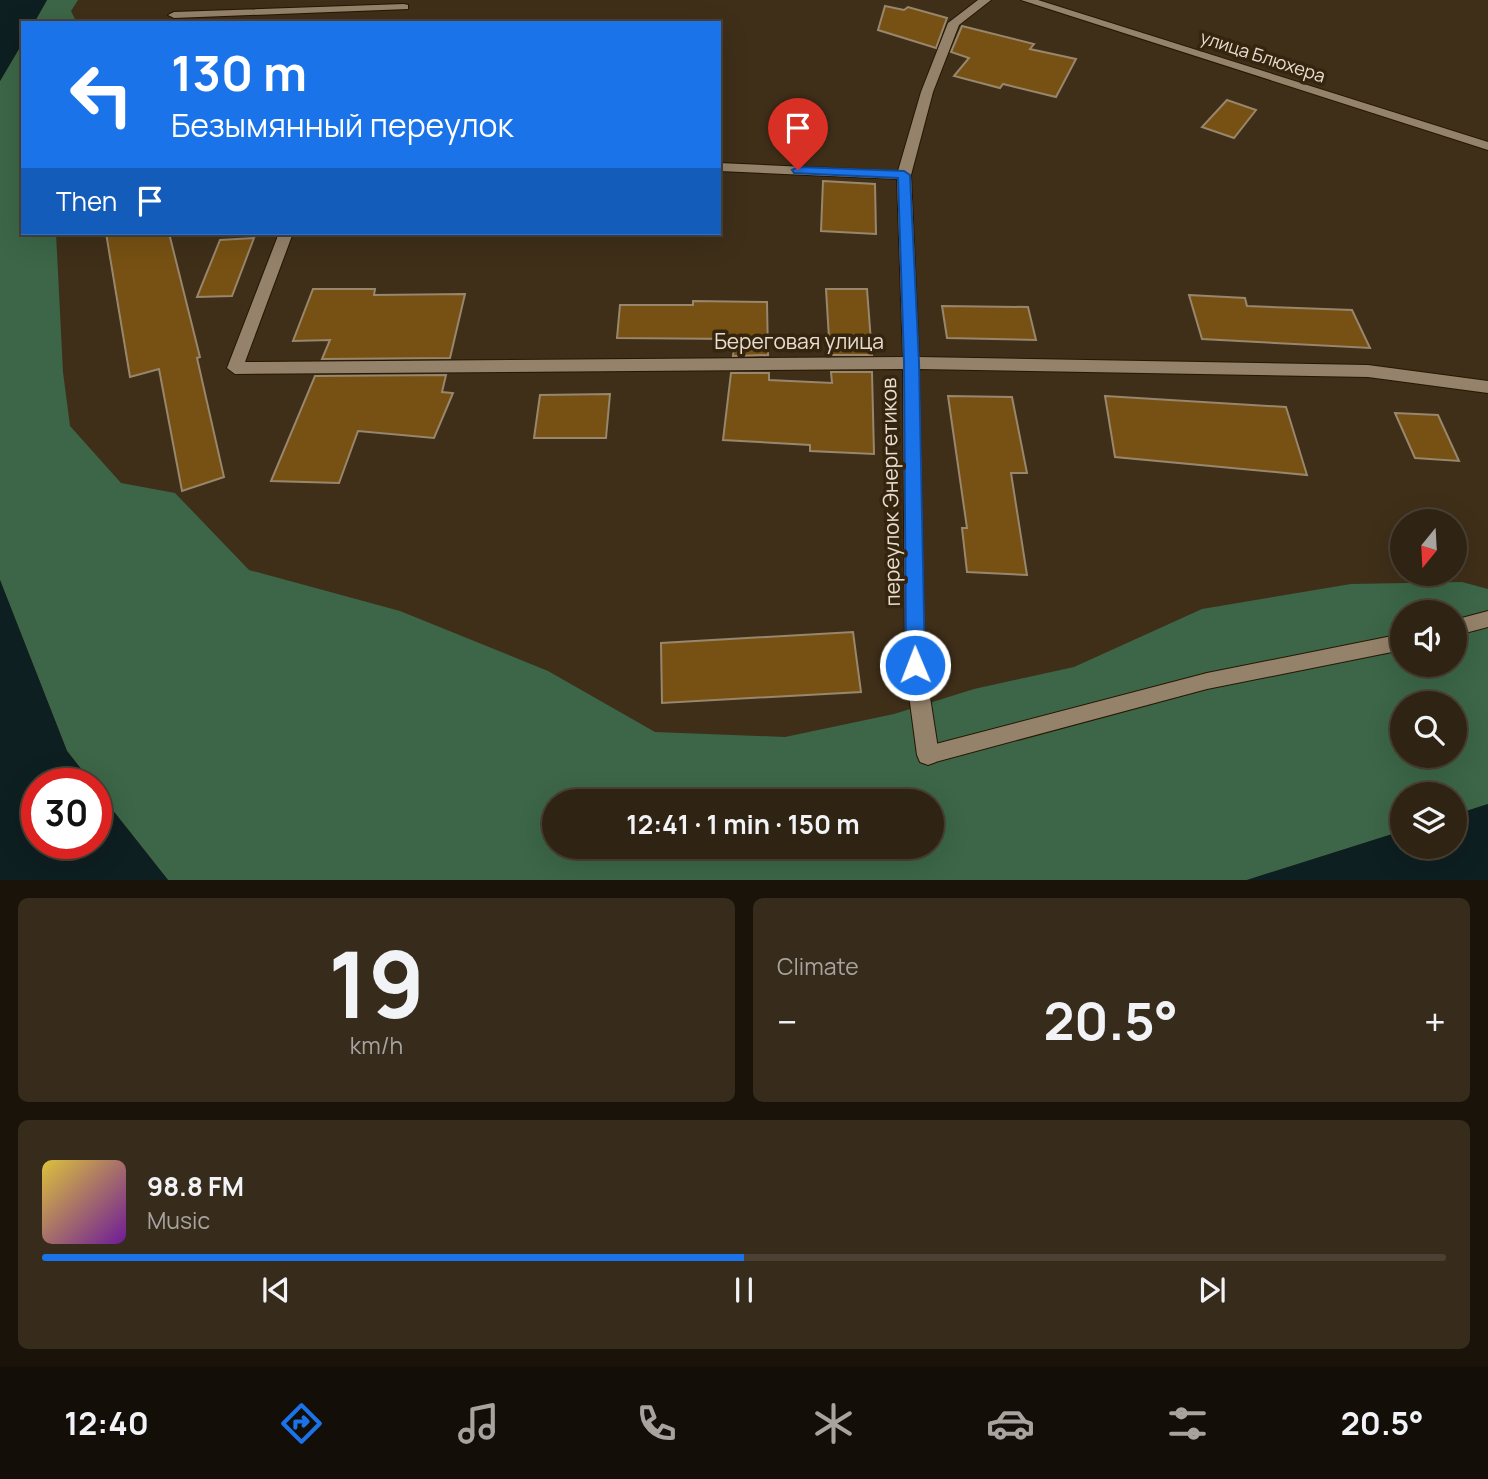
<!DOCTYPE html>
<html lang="en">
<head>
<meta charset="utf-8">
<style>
  :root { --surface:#2f2313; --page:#372b1c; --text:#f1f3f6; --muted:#a7a4a0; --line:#4a4033; --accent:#1a73e8 }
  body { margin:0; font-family:Manrope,sans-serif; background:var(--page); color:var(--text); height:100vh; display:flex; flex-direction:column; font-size:26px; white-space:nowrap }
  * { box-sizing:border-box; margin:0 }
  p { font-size:23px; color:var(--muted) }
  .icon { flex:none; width:38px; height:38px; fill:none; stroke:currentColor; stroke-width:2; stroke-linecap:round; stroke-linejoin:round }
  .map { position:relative; height:880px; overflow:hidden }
  .drawer { display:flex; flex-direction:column; gap:18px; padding:18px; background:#1a130a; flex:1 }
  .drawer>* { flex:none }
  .top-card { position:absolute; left:21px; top:21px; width:700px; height:214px; border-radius:0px; box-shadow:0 7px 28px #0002,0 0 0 2px var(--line); background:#1a73e8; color:#fff; overflow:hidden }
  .needle { width:46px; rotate:198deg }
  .buttons { position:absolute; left:1390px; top:509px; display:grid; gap:14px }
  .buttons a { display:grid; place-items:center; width:77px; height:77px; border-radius:50%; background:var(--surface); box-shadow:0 7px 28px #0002,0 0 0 2px var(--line); font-size:35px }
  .speed { position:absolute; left:21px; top:768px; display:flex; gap:14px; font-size:35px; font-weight:700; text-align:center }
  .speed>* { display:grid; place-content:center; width:91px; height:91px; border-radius:50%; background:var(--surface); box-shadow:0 7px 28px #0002,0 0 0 2px var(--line); line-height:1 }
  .speed .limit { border:10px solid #d22; background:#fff; color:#111 }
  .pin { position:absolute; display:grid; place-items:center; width:60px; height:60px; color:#fff; margin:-72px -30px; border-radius:50% 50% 50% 0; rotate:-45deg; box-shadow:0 0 7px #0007 }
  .pin .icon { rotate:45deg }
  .me { position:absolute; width:77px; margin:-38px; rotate:359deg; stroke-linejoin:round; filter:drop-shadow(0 0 5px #0008) }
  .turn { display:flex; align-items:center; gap:24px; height:147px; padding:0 35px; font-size:32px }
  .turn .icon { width:91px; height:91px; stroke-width:2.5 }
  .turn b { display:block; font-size:49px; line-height:60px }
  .then { display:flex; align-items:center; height:66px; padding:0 35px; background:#0003; gap:14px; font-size:26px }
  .big { font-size:52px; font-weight:700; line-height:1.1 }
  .drawer .tile { flex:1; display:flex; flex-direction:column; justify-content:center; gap:10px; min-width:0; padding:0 24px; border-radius:10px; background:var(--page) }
  .drawer .dial { align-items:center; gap:0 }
  .dial b { font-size:91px; line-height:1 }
  .song { display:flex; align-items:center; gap:21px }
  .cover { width:84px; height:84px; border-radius:10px; background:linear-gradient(135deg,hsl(50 70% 55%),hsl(280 70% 35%)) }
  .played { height:7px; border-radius:4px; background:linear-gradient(90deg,var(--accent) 50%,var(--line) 50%) }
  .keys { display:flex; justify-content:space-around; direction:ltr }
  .heat { display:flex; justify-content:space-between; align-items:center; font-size:38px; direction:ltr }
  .drawer .tiles { flex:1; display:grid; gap:18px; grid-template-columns:1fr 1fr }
  .tile:last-child { grid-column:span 2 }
  .trip { position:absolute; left:542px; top:789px; width:402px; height:70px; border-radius:35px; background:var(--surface); box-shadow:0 7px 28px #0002,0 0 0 2px var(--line); font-weight:700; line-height:70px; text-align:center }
  .dock { display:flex; height:112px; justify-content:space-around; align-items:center; background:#130e08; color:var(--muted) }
  .dock .icon { width:49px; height:49px }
  .dock .current { color:var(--accent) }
  .dock b { font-size:32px; color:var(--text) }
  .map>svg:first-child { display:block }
</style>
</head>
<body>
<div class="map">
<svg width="1488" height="881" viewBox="0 0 1488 881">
  <rect width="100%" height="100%" fill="#3f2f19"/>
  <path fill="#3c6647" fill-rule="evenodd" d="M 47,0 L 78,0 L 71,11 L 77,23 L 34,23 Z
    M 23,42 L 23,233 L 56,233 L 63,372 L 70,426 L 121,483 L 175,493 L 249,570 L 400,611 L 548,671 L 655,732 L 785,737 L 894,714 L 974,689 L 1074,667 L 1202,609 L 1351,584 L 1462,582 L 1488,589 L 1488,804 L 1454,815 L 1454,794 L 1402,794 L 1402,831 L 1247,880 L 168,880 L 96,789 L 96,784 L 93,784 L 67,751 L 0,580 L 0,81 ZM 1402,612 L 1454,612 L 1454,665 L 1402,665 ZM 1402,704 L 1454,704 L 1454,756 L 1402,756 ZM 555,802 L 933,802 L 933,847 L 555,847 Z"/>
  <path fill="#0e1f21" d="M 0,0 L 47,0 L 34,23 L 23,23 L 23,42 L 0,81 Z
    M 0,580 L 67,751 L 93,784 L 37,784 L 37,844 L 96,844 L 96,789 L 168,880 L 0,880 Z
    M 1488,804 L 1488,880 L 1247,880 L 1402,831 L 1402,847 L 1454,847 L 1454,815 Z"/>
  <path fill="#775113" stroke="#98866d" stroke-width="2" d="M 885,6 L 904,10 L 908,7 L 947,18 L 936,48 L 878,30 Z
    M 962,26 L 1034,44 L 1030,49 L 1076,59 L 1056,97 L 1003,84 L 1000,88 L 954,76 L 969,58 L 951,52 Z
    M 1227,100 L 1256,110 L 1234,138 L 1202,127 Z
    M 823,181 L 875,184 L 876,234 L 821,231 Z
    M 106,233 L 169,233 L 200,357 L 197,358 L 224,477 L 182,491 L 159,369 L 130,377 Z
    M 254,238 L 232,296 L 197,297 L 220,240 Z
    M 313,289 L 375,289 L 374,295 L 465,294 L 450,358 L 322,359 L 330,340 L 293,341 Z
    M 826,289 L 867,289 L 872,355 L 830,355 Z
    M 1189,295 L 1245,298 L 1247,306 L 1352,310 L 1370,348 L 1202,339 Z
    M 693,301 L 767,302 L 768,355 L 733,356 L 735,339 L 617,338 L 620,305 L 693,305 Z
    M 942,306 L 1028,307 L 1036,340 L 947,338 Z
    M 831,372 L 872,372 L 874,454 L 810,451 L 810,445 L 723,440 L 731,373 L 769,373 L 769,380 L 832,383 Z
    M 446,375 L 442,392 L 453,393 L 434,438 L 358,431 L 339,483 L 271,481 L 315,376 Z
    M 610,394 L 606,438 L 534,438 L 540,395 Z
    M 948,396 L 1012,397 L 1027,473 L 1011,473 L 1027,575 L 967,572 L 962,528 L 967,528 Z
    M 1105,396 L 1286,407 L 1307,475 L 1115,457 Z
    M 1395,413 L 1438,415 L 1459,461 L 1415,458 Z
    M 853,632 L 861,692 L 662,703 L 661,643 Z"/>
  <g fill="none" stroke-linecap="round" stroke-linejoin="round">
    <g stroke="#251702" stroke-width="2">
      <path id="service" d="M 1488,611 L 1488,627 L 1454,636 L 1454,620 Z
        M 1402,634 L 1402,650 L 1207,689 L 928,764 L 921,762 L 918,755 L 921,748 L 928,746 L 1207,673 Z"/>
    </g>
    <g stroke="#251702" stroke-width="2">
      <path id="minor" d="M 978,0 L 991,0 L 959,25 L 933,92 L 911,175 L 919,357 L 1368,365 L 1488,381 L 1488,393 L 1368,377 L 919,369 L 925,665 L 939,755 L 936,762 L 928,765 L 920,762 L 917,755 L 905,665 L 903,369 L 235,374 L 227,368 L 279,233 L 293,233 L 245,362 L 903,357 L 897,179 L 719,171 L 719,163 L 898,171 L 921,92 L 948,23 Z
        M 404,4 L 408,5 L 408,9 L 174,18 L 168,15 L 174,12 Z"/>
    </g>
    <g stroke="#251702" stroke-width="2">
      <path id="tertiary" d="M 1021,0 L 1038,0 L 1488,142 L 1488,150 Z"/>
    </g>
    <use href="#service" fill="#95826a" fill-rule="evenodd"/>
    <use href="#minor" fill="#95826a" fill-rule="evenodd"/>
    <use href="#tertiary" fill="#95826a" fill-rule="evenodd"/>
  </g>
  <path fill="#1a73e8" stroke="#114b97" stroke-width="2" d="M 798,167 L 904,171 L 910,175 L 919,362 L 925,665 L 922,671 L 915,673 L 909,671 L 906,665 L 904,362 L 898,178 L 794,173 L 792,170 Z"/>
  <g text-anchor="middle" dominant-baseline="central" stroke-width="7" stroke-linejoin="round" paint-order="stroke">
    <g font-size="18" fill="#e7ddd0" stroke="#35250f">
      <text transform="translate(1263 56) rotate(18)">улица Блюхера</text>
    </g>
    <g font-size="21" fill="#e7ddd0" stroke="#35250f">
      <text x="799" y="341">Береговая улица</text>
      <text transform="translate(890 492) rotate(-91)">переулок Энергетиков</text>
    </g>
  </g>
</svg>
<div class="buttons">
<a><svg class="needle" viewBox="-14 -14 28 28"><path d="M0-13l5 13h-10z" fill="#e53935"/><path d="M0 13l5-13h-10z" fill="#a7a4a0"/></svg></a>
<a><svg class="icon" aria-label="sound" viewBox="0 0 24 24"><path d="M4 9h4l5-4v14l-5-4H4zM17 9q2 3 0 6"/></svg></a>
<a><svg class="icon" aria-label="search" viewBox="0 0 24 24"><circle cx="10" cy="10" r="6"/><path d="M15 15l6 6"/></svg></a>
<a><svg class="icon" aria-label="layers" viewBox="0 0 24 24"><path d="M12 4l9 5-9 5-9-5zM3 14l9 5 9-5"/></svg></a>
</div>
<div class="speed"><div class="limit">30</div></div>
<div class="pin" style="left:798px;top:170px;background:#d93025"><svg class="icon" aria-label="arrive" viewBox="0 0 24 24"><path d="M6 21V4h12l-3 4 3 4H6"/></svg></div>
<svg class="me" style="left:915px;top:665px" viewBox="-20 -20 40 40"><circle r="17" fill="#1a73e8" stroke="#fff" stroke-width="3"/><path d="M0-11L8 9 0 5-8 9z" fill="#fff"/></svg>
<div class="trip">12:41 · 1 min · 150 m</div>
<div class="top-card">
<div class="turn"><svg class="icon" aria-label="left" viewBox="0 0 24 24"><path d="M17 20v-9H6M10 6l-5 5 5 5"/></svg><div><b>130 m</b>Безымянный переулок</div></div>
<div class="then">Then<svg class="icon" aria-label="arrive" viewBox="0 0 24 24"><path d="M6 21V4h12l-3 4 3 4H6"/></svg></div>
</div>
</div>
<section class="drawer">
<div class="tiles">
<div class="tile dial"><b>19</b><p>km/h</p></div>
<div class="tile"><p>Climate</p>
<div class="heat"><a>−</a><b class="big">20.5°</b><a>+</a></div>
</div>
<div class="tile">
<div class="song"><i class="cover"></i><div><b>98.8 FM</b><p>Music</p></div></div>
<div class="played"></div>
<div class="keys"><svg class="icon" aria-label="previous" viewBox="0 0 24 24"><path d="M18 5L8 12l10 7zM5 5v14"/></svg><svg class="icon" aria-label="pause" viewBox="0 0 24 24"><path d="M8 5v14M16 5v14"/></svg><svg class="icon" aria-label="next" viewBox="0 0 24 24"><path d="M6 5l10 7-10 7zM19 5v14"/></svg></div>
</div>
</div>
</section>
<nav class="dock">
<b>12:40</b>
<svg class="icon current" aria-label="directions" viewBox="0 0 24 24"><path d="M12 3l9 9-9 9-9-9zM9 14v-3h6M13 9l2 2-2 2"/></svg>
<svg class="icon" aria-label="music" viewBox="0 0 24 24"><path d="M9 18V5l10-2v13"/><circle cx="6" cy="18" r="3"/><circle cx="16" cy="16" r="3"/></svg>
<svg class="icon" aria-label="phone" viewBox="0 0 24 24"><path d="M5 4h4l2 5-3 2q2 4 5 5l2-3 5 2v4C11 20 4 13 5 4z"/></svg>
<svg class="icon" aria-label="climate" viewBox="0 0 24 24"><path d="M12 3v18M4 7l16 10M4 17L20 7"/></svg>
<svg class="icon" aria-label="car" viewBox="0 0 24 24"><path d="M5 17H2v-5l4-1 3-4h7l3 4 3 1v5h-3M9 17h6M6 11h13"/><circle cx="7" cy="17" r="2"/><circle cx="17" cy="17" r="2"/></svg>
<svg class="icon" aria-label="filters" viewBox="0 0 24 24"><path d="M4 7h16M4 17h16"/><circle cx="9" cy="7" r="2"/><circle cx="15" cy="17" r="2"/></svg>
<b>20.5°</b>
</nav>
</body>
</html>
